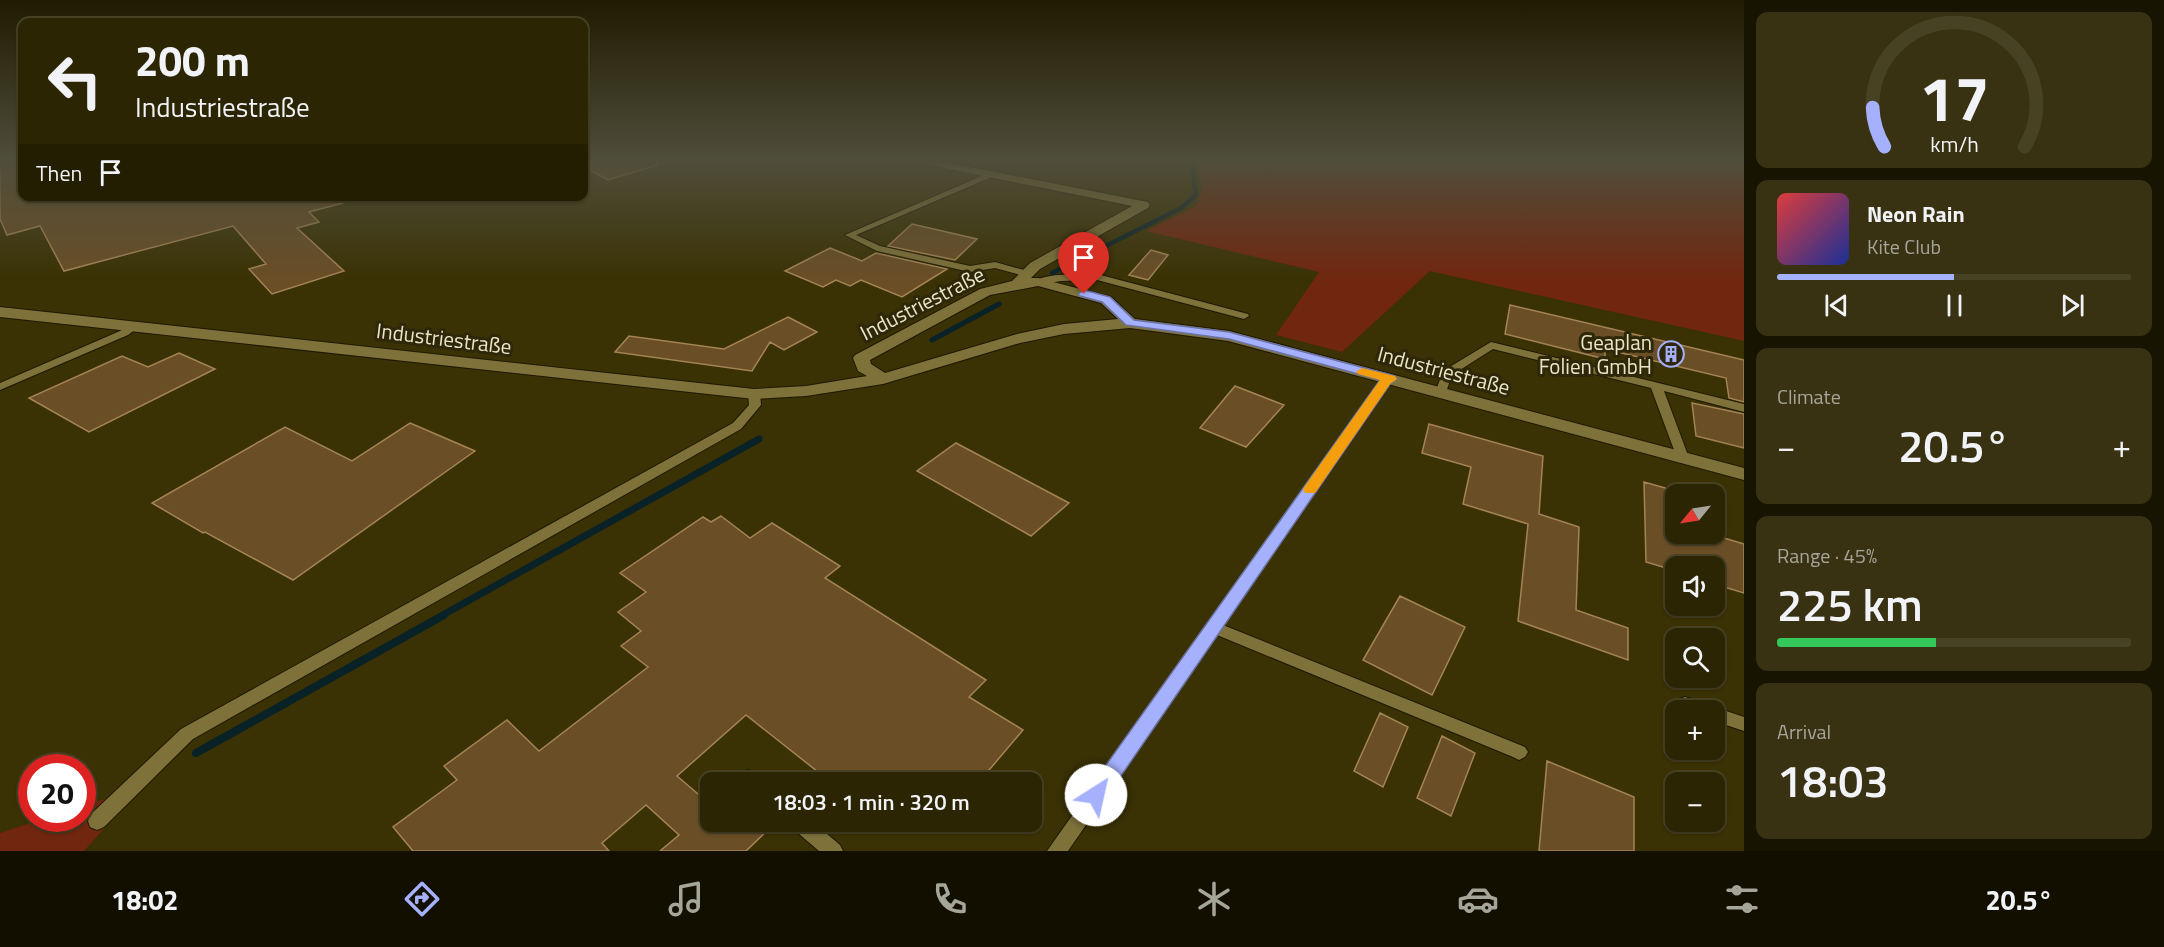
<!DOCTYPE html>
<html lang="en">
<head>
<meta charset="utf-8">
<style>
  :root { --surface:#2c2503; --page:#383112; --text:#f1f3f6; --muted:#a6a59a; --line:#484225; --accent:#a5b1fc }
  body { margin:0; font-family:"Titillium Web",sans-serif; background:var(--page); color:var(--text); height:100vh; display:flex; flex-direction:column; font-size:22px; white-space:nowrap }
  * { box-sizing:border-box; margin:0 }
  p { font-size:20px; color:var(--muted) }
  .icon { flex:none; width:33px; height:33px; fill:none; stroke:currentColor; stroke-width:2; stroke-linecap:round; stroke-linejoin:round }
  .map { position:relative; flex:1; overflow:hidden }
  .panel { display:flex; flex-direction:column; gap:12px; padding:12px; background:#181402; width:420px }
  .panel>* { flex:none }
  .guide { position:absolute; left:18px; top:18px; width:570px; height:183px; border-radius:12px; box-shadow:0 2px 4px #0004,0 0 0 2px var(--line); background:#2c2503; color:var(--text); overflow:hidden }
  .needle { width:39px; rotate:240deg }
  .buttons { position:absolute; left:1665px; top:484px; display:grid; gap:12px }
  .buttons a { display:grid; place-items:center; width:60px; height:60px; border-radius:12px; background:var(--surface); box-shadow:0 2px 4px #0004,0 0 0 2px var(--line); font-size:30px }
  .speed { position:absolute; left:18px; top:754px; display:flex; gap:12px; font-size:30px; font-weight:700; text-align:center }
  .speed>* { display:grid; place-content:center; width:78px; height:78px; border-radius:50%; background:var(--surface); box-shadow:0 2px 4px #0004,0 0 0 2px var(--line); line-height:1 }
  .speed .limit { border:9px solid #d22; background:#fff; color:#111 }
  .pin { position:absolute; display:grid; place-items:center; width:51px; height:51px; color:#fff; margin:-62px -26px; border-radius:50% 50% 50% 0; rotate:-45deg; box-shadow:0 0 6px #0007 }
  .pin .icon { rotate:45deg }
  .me { position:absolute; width:66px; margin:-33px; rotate:35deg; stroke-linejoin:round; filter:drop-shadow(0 0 4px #0008) }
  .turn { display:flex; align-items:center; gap:21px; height:126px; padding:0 18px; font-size:27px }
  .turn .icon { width:78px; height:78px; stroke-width:2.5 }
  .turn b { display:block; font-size:42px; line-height:51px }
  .then { display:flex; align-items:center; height:57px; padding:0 18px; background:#0003; gap:12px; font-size:22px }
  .big { font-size:45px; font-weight:600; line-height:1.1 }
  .panel .card { flex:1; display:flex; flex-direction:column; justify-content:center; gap:9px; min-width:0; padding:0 21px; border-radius:12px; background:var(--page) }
  .panel .dial { align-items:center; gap:0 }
  .dial svg { height:156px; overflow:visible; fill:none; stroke:var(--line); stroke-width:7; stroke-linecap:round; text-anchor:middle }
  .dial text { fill:var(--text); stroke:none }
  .song { display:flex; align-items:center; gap:18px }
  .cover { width:72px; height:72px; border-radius:9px; background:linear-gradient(135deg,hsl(0 70% 55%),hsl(230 70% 35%)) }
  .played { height:6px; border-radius:3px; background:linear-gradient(90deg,var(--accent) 50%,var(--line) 50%) }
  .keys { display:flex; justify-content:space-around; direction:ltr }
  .heat { display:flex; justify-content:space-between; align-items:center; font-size:33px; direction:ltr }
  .charge { height:9px; border-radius:4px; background:linear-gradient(90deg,#34c759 45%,var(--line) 0) }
  .trip { position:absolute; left:700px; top:772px; width:342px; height:60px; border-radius:12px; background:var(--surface); box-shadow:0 2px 4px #0004,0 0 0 2px var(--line); font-weight:600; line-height:60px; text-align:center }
  .dock { display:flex; height:96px; justify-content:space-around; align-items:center; background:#120f01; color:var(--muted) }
  .dock .icon { width:42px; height:42px }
  .dock .active { color:var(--accent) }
  .dock b { font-size:27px; color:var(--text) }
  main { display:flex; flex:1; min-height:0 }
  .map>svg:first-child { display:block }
</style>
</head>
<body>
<main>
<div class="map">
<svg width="1744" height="851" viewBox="0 0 1744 851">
  <rect width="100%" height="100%" fill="#3a3104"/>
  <path fill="#71260f" d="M 1198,161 L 1744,161 L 1744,341 L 1430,271 L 1342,352 L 1276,335 L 1319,272 L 1146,231 L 1196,206 L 1202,190 Z
    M 140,788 L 84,851 L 0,851 L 0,833 L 43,819 L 82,819 L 83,806 Z"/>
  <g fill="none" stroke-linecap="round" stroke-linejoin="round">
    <path stroke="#082228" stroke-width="4.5" d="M 1052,273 L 1181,208 L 1196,195 L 1191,161"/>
    <path stroke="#082228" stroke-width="5" d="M 932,340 L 999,304"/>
    <path stroke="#082228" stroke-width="7" d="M 441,616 L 759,439"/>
    <path stroke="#082228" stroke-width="8" d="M 196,753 L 444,615"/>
  </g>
  <path fill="#694e26" stroke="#a58454" stroke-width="1.5" d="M 0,161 L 22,161 L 22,196 L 347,196 L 347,202 L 309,212 L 319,222 L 297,228 L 344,271 L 272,294 L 249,269 L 266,264 L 233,226 L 64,271 L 40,226 L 7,235 L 0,219 Z
    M 584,161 L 657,161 L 658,165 L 608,180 L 584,167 Z
    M 912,224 L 977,239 L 955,260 L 888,246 Z
    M 830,248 L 862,261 L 876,253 L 947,269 L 902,297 L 861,280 L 850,286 L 836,280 L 823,287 L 785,271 Z
    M 1151,250 L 1168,255 L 1148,280 L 1129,275 Z
    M 1510,305 L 1744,360 L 1744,402 L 1729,398 L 1726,378 L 1605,349 L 1605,359 L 1505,334 Z
    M 788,317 L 817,332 L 784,350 L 770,342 L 752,371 L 615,352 L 629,336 L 724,349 Z
    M 179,353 L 215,369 L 89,432 L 29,398 L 122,356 L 148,367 Z
    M 1235,386 L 1284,405 L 1246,447 L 1200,428 Z
    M 1692,403 L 1744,414 L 1744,448 L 1696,436 Z
    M 410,423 L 475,451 L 293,580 L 205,532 L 203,533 L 152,503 L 285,427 L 352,461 Z
    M 1429,424 L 1543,456 L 1539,514 L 1579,527 L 1576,610 L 1628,628 L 1628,660 L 1518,621 L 1528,524 L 1463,504 L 1471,467 L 1422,453 Z
    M 956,443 L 1069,503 L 1031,536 L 917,471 Z
    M 1644,482 L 1676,491 L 1676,534 L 1711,534 L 1744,544 L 1744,593 L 1714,584 L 1714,567 L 1676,567 L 1676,571 L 1646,562 Z
    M 721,516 L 750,538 L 772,523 L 840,566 L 825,578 L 986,680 L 969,697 L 1023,730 L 978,783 L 887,783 L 872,771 L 860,783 L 832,783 L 746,715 L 677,776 L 711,805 L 711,822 L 776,822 L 746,851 L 660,851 L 679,835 L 646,805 L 602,843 L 609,851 L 413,851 L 393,827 L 457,780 L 444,766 L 507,720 L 539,751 L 648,667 L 621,646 L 641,631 L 618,612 L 646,592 L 620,573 L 703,517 L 711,522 Z
    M 1400,596 L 1465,627 L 1432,695 L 1363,660 Z
    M 1380,713 L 1408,727 L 1383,787 L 1354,771 Z
    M 1442,736 L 1475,753 L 1451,816 L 1417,798 Z
    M 1547,761 L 1634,797 L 1634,851 L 1539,851 Z"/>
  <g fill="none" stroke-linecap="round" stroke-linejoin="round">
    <g stroke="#1f1900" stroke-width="2">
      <path id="service" d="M 991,172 L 995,174 L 994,176 L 856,235 L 880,246 L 970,266 L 995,262 L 1031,272 L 1031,276 L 1028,277 L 995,268 L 970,272 L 877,251 L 845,235 Z
        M 1097,274 L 1248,314 L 1249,316 L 1244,319 L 1097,280 L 1061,281 L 1038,285 L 1033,282 C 1047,272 1080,275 1097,274 Z
        M 136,322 L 141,325 L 128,335 L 0,390 L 0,383 L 120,331 Z
        M 1491,342 L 1744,404 L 1744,412 L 1664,391 L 1689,458 L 1683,462 L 1677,458 L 1651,388 L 1493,349 L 1452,375 L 1445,395 L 1437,395 L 1435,393 L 1443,371 Z
        M 1390,376 L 1396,379 L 1390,383 L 1223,625 L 1525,747 L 1528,752 L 1525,757 L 1519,760 L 1513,757 L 1217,635 L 1068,851 L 1047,851 L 1382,379 Z
        M 754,391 L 760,394 L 761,405 L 741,429 L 193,739 L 104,827 L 97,830 L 90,827 L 88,821 L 90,815 L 181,729 L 733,423 L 749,405 L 748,394 Z
        M 1685,697 L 1744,717 L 1744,731 L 1714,721 L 1714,711 L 1685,711 L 1679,709 L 1677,704 L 1679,699 Z
        M 749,770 L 761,777 L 764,783 L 742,783 L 740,778 L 743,772 Z
        M 790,822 L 813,822 L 840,845 L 843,851 L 819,851 L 792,828 Z"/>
    </g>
    <g stroke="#1f1900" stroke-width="2">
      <path id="minor" d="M 918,161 L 940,161 L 1148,202 L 1150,205 L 1148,208 L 1040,269 L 1031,278 L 1038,278 L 1111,297 L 1135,319 L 1229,331 L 1744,468 L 1744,480 L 1228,341 L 1130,328 L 1064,334 L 1020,343 L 883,384 L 806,396 L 754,399 L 0,317 L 0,307 L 754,389 L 806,386 L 867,376 L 858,371 L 853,358 L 855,355 L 980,289 L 1012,281 L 1030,263 L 1132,206 L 924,164 ZM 1038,286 L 1101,303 L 1118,319 L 1064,324 L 1017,334 L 885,373 L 871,364 L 870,360 L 990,295 Z"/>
    </g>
    <use href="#service" fill="#7e723a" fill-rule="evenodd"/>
    <use href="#minor" fill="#7e723a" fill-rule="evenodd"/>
  </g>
  <linearGradient id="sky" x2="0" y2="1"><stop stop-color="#201b02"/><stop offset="0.57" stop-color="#4f4e3a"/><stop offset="1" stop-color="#4f4e3a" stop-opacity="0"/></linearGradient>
  <rect width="1744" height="280" fill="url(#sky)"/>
  <path fill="#a5b1fc" stroke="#6b73a4" stroke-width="1.5" d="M 1084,290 L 1110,297 L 1134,320 L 1229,332 L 1395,376 L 1397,379 L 1390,384 L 1103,802 L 1096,804 L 1089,802 L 1086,795 L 1089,789 L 1380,380 L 1229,339 L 1126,325 L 1102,302 L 1080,296 L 1078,294 Z"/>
  <path fill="#f59e0b" d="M 1362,368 L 1395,376 L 1397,379 L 1390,384 L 1315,493 L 1305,493 L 1303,489 L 1305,486 L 1380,380 L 1358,374 L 1356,372 Z"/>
  <defs>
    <g id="building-ring" transform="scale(1.35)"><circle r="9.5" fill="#2e2709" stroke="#a5b1fc" stroke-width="1.5"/><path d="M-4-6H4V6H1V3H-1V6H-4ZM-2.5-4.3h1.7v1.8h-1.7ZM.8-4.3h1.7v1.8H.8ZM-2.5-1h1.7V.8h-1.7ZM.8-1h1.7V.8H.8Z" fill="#a5b1fc"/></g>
  </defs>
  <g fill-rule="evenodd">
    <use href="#building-ring" x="1671" y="354"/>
  </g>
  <g text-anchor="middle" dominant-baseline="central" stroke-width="6" stroke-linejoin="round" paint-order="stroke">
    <g font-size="21" fill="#ebe5c8" stroke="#2e2709">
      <text transform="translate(922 303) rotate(-27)">Industriestraße</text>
      <text transform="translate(444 338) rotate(7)">Industriestraße</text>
      <text transform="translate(1444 370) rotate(15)">Industriestraße</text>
    </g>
    <g font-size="21" fill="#ebe5c8" stroke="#2e2709" text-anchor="end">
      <text x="1652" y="342">Geaplan<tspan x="1652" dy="24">Folien GmbH</tspan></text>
    </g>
  </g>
</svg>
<div class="buttons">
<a><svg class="needle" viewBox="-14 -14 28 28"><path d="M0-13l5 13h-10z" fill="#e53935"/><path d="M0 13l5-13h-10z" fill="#a6a59a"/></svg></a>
<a><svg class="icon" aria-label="sound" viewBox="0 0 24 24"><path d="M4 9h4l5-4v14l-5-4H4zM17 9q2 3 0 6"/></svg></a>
<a><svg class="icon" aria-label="search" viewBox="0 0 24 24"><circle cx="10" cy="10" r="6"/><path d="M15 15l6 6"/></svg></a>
<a>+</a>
<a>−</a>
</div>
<div class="speed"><div class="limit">20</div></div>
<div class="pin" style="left:1084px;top:294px;background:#d93025"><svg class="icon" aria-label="arrive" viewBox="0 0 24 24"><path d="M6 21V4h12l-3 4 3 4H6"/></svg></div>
<svg class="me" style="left:1096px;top:795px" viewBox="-20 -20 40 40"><circle r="19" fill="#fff"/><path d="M0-13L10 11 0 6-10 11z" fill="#a5b1fc"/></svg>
<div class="trip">18:03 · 1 min · 320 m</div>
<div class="guide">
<div class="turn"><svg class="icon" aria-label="left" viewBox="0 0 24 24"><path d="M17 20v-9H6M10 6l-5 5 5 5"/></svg><div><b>200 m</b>Industriestraße</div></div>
<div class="then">Then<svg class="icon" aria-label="arrive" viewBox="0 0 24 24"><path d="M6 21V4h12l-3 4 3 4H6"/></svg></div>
</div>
</div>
<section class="panel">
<div class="card dial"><svg viewBox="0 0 100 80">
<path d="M14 69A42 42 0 1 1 86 69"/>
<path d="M14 69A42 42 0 0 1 8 49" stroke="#a5b1fc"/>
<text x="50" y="56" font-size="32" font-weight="700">17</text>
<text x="50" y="72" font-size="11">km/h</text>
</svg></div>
<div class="card">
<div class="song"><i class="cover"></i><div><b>Neon Rain</b><p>Kite Club</p></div></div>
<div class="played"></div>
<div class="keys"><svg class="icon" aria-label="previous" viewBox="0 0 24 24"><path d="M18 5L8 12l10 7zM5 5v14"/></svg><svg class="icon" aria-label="pause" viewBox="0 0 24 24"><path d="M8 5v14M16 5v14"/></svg><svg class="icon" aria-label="next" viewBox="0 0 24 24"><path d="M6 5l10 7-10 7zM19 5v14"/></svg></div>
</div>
<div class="card"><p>Climate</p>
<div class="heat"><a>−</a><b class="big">20.5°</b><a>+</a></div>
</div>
<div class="card"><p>Range · 45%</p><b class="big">225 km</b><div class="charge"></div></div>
<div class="card"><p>Arrival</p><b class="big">18:03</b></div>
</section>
</main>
<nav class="dock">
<b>18:02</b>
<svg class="icon active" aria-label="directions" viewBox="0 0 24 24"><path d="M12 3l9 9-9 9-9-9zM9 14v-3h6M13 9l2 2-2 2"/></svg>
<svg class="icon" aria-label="music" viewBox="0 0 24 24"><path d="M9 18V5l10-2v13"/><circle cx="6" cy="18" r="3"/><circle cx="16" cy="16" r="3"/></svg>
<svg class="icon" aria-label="phone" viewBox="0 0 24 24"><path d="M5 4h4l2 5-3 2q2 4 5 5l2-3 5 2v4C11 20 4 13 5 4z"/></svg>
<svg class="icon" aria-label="climate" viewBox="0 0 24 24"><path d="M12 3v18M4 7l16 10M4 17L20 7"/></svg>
<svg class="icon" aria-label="car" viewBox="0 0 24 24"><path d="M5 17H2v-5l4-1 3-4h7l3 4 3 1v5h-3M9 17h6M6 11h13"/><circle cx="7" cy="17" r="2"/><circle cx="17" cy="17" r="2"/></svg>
<svg class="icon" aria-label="filters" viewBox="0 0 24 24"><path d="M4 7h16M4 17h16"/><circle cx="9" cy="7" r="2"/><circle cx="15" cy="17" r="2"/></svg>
<b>20.5°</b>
</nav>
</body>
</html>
